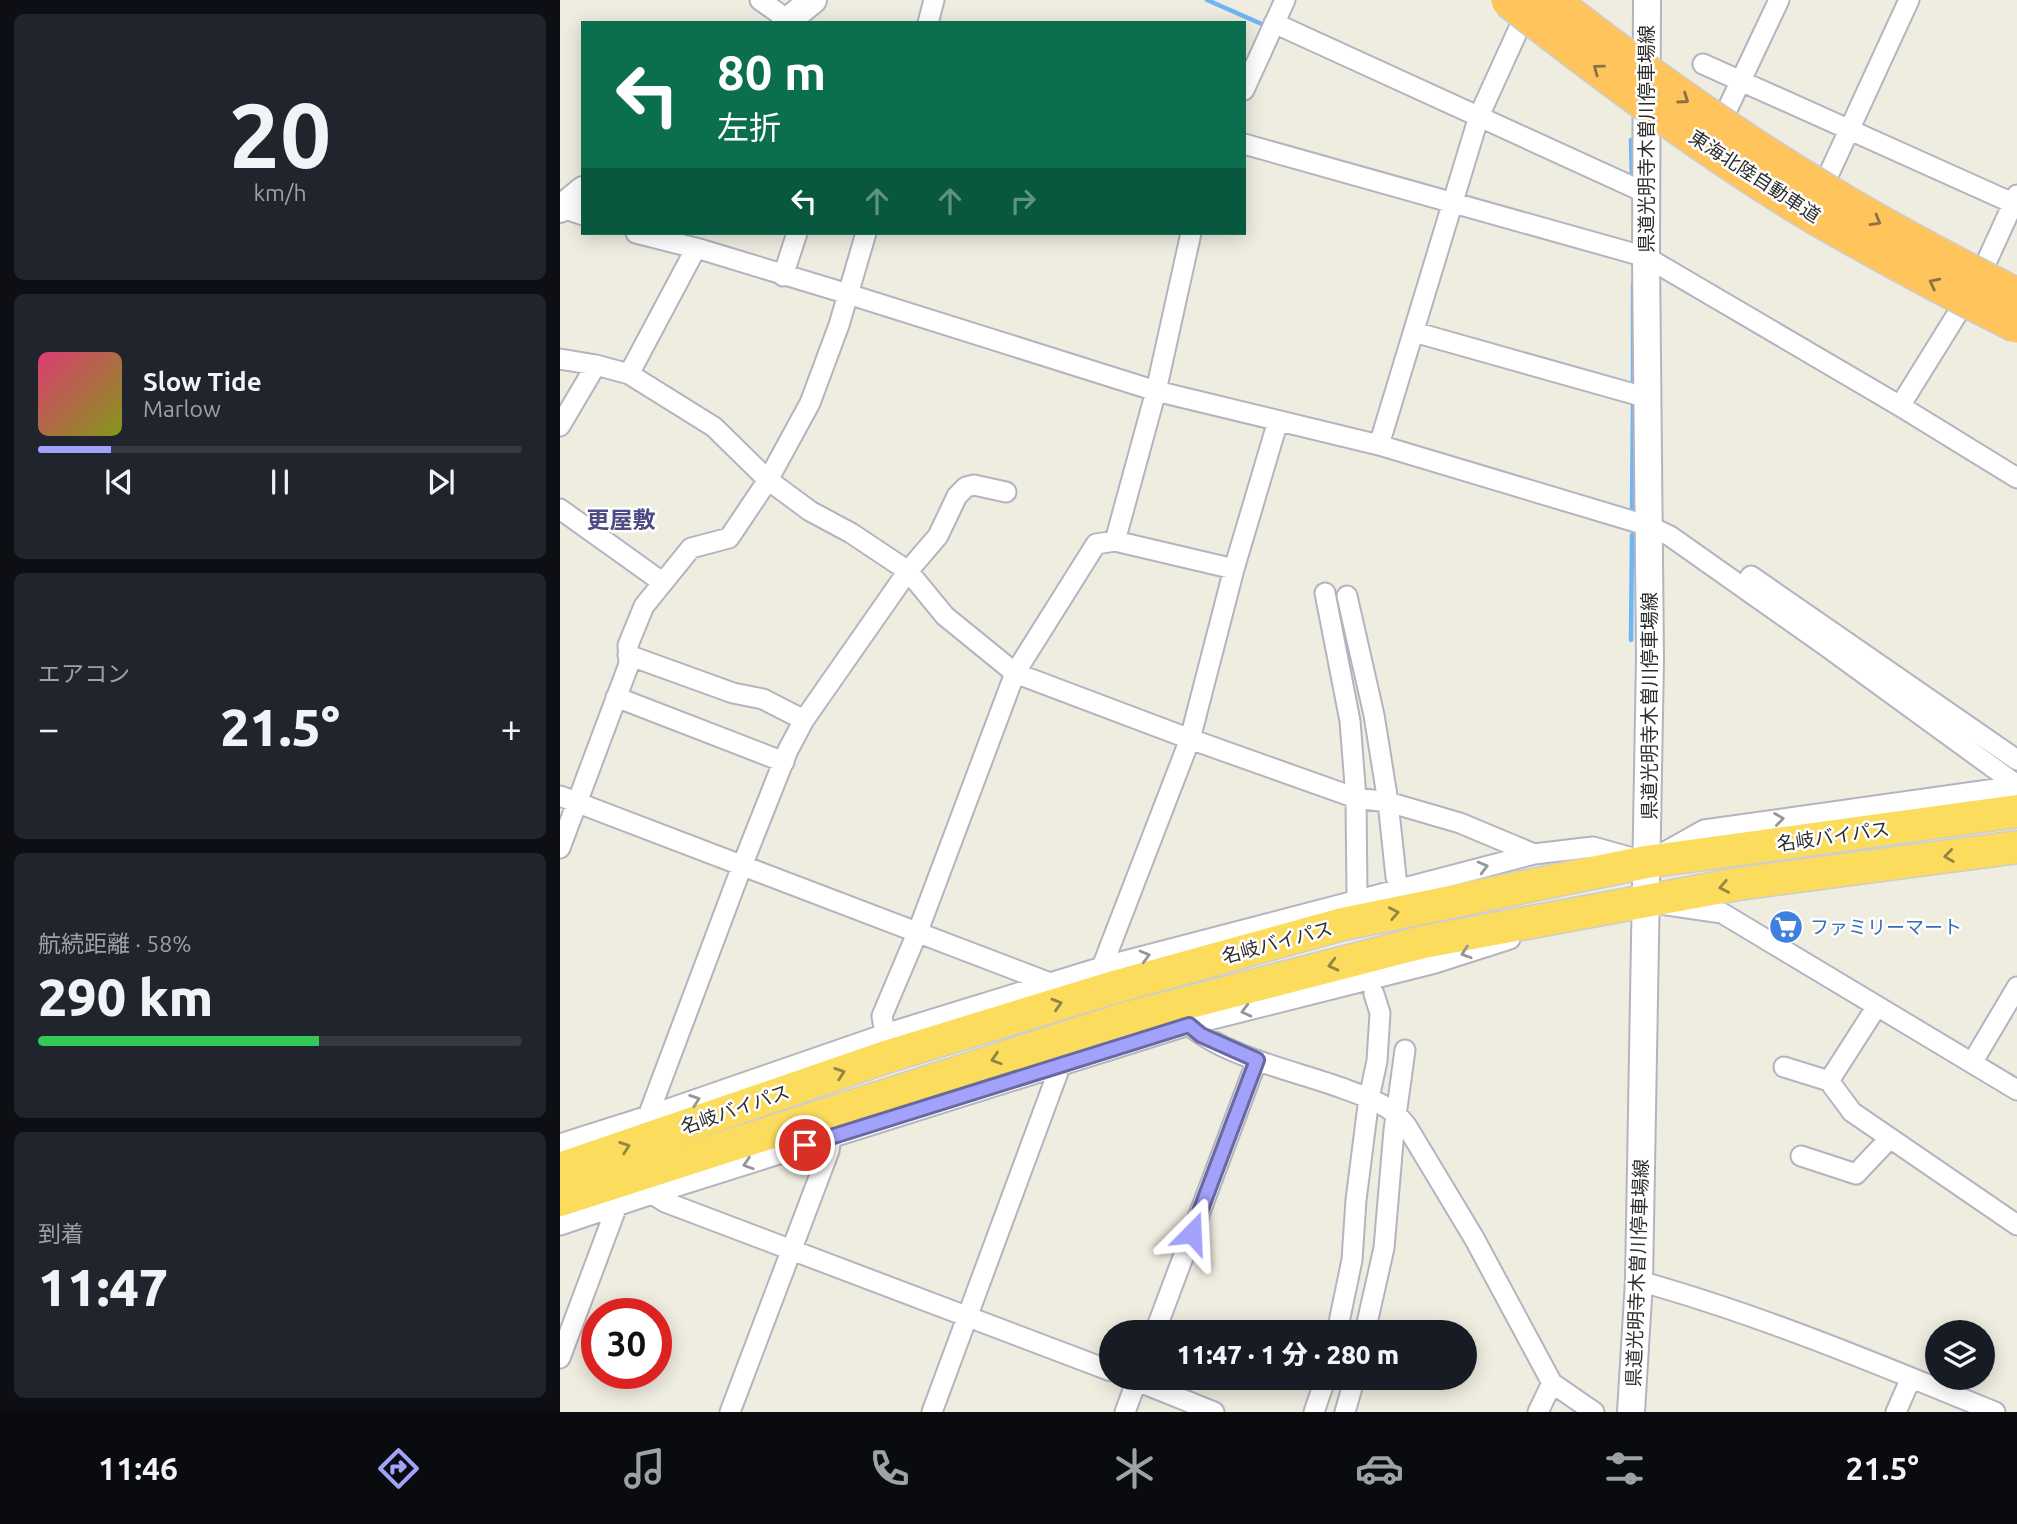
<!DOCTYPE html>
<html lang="ja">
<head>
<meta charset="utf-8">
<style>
  :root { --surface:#171b24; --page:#20242c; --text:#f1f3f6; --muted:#9ea1a6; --line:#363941; --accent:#a2a2fa }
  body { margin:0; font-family:Ubuntu,"Noto Sans JP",sans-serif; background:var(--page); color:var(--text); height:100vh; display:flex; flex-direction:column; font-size:26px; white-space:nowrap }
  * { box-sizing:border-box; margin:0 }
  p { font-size:23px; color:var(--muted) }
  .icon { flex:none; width:38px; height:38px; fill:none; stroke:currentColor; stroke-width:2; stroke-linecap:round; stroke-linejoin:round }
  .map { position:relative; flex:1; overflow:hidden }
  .sheet { display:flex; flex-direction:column; gap:14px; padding:14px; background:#0d0f14; width:560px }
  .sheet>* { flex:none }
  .hud { position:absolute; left:21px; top:21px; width:665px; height:214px; border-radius:0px; box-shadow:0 4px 18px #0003; background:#0b6e4f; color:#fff; overflow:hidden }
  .controls { position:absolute; left:1365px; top:1320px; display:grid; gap:14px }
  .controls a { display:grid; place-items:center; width:70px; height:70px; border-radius:50%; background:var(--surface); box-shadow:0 4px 18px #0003; font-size:35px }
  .speed { position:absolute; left:21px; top:1298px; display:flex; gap:14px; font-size:35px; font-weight:700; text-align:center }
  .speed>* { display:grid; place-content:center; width:91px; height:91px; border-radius:50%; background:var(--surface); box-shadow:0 4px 18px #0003; line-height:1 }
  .speed .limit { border:10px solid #d22; background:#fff; color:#111 }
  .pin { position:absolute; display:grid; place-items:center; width:60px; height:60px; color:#fff; margin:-30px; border:4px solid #fff; border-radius:50%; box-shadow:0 2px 7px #0007 }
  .me { position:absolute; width:77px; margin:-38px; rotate:21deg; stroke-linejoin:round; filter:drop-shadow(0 0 5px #0008) }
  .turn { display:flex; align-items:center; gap:24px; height:147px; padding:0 21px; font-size:32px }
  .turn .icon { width:91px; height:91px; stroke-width:2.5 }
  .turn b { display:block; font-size:49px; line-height:60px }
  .lanes { display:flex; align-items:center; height:66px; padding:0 21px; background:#0003; justify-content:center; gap:35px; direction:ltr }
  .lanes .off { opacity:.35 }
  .big { font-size:52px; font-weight:800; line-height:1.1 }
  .sheet .card { flex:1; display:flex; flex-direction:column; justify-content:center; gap:10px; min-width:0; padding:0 24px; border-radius:10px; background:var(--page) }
  .sheet .dial { align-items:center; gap:0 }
  .dial b { font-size:91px; line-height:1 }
  .song { display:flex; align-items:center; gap:21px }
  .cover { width:84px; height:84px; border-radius:10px; background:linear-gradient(135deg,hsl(340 70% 55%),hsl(70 70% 35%)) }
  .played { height:7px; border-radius:4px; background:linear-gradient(90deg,var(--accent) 15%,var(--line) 15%) }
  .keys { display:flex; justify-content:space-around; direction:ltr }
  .heat { display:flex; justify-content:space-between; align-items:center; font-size:38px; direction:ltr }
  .charge { height:10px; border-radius:5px; background:linear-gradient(90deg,#34c759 58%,var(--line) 0) }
  .trip { position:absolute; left:539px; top:1320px; width:378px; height:70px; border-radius:35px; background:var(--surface); box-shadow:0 4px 18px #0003; font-weight:800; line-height:70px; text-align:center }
  .tab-bar { display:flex; height:112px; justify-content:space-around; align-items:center; background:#090b0e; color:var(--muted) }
  .tab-bar .icon { width:49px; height:49px }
  .tab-bar .current { color:var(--accent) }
  .tab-bar b { font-size:32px; color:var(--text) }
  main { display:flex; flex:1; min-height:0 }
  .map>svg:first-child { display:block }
</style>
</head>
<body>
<main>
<section class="sheet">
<div class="card dial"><b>20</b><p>km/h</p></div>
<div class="card">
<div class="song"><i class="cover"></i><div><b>Slow Tide</b><p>Marlow</p></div></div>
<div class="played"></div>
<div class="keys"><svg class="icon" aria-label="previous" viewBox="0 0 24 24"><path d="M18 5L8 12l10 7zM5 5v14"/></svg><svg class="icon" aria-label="pause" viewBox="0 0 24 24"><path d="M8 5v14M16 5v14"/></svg><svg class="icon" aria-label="next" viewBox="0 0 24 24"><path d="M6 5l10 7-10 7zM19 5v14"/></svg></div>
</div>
<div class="card"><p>エアコン</p>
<div class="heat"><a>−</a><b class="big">21.5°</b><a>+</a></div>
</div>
<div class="card"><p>航続距離 · 58%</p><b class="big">290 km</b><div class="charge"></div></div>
<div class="card"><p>到着</p><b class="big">11:47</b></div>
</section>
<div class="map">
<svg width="1457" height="1412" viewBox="0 0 1457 1412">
  <rect width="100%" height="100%" fill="#efece0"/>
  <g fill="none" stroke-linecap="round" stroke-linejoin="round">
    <path stroke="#6fb6f5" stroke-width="4.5" d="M 647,0 L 704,25
      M 1071,140 L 1072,180
      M 1073,284 L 1073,387
      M 1072,509 L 1073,403
      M 1071,640 L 1072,535"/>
    <g stroke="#b4b4c1" stroke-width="23">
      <path id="minor" d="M 200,0 L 228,20 L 236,23
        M 368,23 L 374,0
        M 714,23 L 1086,193
        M 1143,64 L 1457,205
        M 684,90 L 725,0
        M 1166,112 L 1219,0
        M 684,144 L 1086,257 L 1340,406 L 1457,478
        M 1267,178 L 1349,0
        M 0,207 L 23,215
        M 76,233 L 143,250 L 288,294 L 596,391 L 819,445 L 1089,526 L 1110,536 L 1266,646 L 1457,785
        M 223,276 L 237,233
        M 854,332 L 1088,398
        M 0,359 L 36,365 L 69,374 L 136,248
        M 69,374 L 154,427 L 208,480 L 250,511 L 291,533 L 348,571 L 385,616 L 455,673 L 630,739 L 796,798 L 828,802 L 900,823 L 974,854
        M 1340,406 L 1399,311 L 1425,265 L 1457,195
        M 0,426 L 36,365
        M 819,445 L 919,116 L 960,26
        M 0,509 L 102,582
        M 555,541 L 596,391 L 631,233
        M 1183,587 L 1191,576 L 1457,760
        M 765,593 L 790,721 L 796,798 L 797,894
        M 787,596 L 814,715 L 828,802 L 836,877
        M 68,655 L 173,693 L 203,699 L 244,720
        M 56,697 L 224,762
        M 0,796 L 490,983
        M 0,848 L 69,664 L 68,645 L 84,606 L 131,548 L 169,538 L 208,480 L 250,403 L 279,325 L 306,233
        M 1103,853 L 1144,830 L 1457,786
        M 1107,905 L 1162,913 L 1457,1090
        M 542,967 L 630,739 L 674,569 L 718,421
        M 1317,1006 L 1269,1081 L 1292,1112 L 1457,1225
        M 629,1025 C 666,1057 735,1071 782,1088 C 806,1097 830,1104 846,1125 L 914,1238 L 992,1383 L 1034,1412
        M 325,1034 L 322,1016 L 358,931 L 455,673 L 536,544 L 555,541 L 674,569
        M 1412,1063 L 1457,987
        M 1224,1067 L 1269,1081
        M 88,1116 L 182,866 L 228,750 L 244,720 L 348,571 L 378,536 L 397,496 L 406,487 L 414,485 L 446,492
        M 0,1144 L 88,1116 L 325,1034 L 542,967 L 974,854 L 1033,847 L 1076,859
        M 1241,1156 L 1296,1174 L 1329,1139
        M 92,1194 L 105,1202 L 551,1371
        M 0,1225 L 92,1194 L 629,1025 L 875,963 L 950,939
        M 1079,1281 C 1201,1315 1318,1364 1435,1412
        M 595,1332 L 697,1060
        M 777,1332 L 792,1260 L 796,1200 L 809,1098 L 817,1061 L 820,1013 L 814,994
        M 805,1332 L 824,1248 L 834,1130 L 845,1050
        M 0,1358 L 57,1206
        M 567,1377 L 654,1412
        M 170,1412 L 269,1151 L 271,1137
        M 372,1412 L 501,1064
        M 565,1412 L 578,1377
        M 754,1412 L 766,1377
        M 785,1412 L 795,1377
        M 978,1412 L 992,1383
        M 1336,1412 L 1351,1378"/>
    </g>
    <g stroke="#b4b4c1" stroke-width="30">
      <path id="secondary" d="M 225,23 L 253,0
        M 0,209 L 23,190
        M 1071,1412 L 1079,1281 L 1090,658 L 1086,257 L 1087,0"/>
    </g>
    <g stroke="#cdcdcd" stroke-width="35">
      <path id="trunk" d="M 0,1169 L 329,1056 L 551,988 L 783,924 L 1086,862 L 1457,811
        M 0,1200 L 564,1019 L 863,942 L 1178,884 L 1457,847"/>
    </g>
    <use href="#minor" stroke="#fff" stroke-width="19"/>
    <use href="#secondary" stroke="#fff" stroke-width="26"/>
    <use href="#trunk" stroke="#fcdc5c" stroke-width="32"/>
    <g stroke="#cdcdcd" stroke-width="38" stroke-linecap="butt">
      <path id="motorway-bridge" d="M 949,0 C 1048,77 1149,153 1256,217 C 1322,255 1389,291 1457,325
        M 991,0 C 1080,70 1173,136 1270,194 C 1331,231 1394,264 1457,296"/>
    </g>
    <use href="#motorway-bridge" stroke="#ffc55c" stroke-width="35"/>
  </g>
  <defs><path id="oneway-chevron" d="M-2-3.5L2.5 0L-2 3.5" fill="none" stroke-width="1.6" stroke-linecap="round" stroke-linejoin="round" transform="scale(1.75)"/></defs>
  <g stroke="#8c7243">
    <use href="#oneway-chevron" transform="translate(1038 69) rotate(-143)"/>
    <use href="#oneway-chevron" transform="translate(1124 99) rotate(35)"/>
    <use href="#oneway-chevron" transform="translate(1316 221) rotate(30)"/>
    <use href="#oneway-chevron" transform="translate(1374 283) rotate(-153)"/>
  </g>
  <g stroke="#969696">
    <use href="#oneway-chevron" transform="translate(1219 819) rotate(-8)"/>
    <use href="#oneway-chevron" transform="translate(923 867) rotate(-15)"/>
    <use href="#oneway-chevron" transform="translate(906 953) rotate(162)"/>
    <use href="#oneway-chevron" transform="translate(585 956) rotate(-15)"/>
    <use href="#oneway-chevron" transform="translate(686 1011) rotate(166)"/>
    <use href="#oneway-chevron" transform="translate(135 1100) rotate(-19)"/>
    <use href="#oneway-chevron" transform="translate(188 1164) rotate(162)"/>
  </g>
  <g stroke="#958545">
    <use href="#oneway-chevron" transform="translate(1389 856) rotate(172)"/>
    <use href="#oneway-chevron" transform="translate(1164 887) rotate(169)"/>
    <use href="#oneway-chevron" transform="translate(834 913) rotate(-11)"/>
    <use href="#oneway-chevron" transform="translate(773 965) rotate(166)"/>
    <use href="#oneway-chevron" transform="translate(497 1004) rotate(-17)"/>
    <use href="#oneway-chevron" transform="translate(436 1059) rotate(162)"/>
    <use href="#oneway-chevron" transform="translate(280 1073) rotate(-19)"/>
    <use href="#oneway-chevron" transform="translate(65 1147) rotate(-19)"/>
  </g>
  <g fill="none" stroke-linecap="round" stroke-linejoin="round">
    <g stroke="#6969a2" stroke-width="18">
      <path id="route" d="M 245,1145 L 629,1025 L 641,1035 L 697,1060 L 632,1233"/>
    </g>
    <use href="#route" stroke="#a2a2fa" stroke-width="12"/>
  </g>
  <defs>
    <g id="supermarket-disc" transform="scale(1.75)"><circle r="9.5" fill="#3f7fe0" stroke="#fff"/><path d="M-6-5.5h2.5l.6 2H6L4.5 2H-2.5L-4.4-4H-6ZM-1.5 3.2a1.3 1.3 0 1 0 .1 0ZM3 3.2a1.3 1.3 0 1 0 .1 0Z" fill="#fff"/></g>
  </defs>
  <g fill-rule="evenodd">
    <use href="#supermarket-disc" x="1226" y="927"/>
  </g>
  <g text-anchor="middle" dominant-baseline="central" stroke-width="5" stroke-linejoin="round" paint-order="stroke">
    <g font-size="19" fill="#2e2e2e" stroke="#fff">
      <text transform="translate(1086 139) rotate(-90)">県道光明寺木曽川停車場線</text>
      <text transform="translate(1195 176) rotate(33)">東海北陸自動車道</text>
      <text transform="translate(1089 706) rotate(-90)">県道光明寺木曽川停車場線</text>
      <text transform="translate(1273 836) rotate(-8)">名岐バイパス</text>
      <text transform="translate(717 942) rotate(-15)">名岐バイパス</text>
      <text transform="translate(175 1109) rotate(-19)">名岐バイパス</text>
      <text transform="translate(1077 1273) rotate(-88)">県道光明寺木曽川停車場線</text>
    </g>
    <g font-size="19" fill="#366cbe" stroke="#fff" text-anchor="start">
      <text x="1250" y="927">ファミリーマート</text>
    </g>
    <g font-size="23" font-weight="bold" fill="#4c4b82" stroke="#fff">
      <text x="61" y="519">更屋敷</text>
    </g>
  </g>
</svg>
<div class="controls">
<a><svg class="icon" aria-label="layers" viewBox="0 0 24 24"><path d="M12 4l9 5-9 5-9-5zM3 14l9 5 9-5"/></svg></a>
</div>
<div class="speed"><div class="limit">30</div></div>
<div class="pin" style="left:245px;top:1145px;background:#d93025"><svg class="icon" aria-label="arrive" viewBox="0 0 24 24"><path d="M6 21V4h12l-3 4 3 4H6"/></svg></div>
<svg class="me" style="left:632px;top:1233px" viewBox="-20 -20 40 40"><path d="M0-17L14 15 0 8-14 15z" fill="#a2a2fa" stroke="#fff" stroke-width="4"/></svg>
<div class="trip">11:47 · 1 分 · 280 m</div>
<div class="hud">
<div class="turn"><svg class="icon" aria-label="left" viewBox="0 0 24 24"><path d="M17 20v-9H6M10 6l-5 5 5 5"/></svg><div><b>80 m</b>左折</div></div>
<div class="lanes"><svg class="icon" aria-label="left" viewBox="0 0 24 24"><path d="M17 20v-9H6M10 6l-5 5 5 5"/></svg><svg class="icon off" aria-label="ahead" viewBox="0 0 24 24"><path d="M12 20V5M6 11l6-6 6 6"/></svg><svg class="icon off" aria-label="ahead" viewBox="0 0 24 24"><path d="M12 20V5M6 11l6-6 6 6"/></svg><svg class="icon off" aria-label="right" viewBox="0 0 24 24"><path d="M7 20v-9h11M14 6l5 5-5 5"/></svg></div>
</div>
</div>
</main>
<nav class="tab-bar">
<b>11:46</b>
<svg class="icon current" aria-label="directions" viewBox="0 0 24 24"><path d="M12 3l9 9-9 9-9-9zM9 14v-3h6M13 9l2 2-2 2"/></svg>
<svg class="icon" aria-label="music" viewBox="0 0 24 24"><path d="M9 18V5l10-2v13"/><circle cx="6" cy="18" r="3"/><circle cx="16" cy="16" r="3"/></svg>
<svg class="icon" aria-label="phone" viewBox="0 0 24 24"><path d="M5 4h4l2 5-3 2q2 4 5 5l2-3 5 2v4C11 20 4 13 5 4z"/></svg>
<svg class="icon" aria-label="climate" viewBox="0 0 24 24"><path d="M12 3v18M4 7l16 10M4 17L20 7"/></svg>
<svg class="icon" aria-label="car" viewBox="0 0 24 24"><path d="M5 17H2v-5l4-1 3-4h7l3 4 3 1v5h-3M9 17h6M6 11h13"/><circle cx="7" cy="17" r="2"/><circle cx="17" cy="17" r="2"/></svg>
<svg class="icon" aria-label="filters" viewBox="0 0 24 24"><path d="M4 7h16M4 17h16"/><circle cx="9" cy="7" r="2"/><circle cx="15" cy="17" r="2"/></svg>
<b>21.5°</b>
</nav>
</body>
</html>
